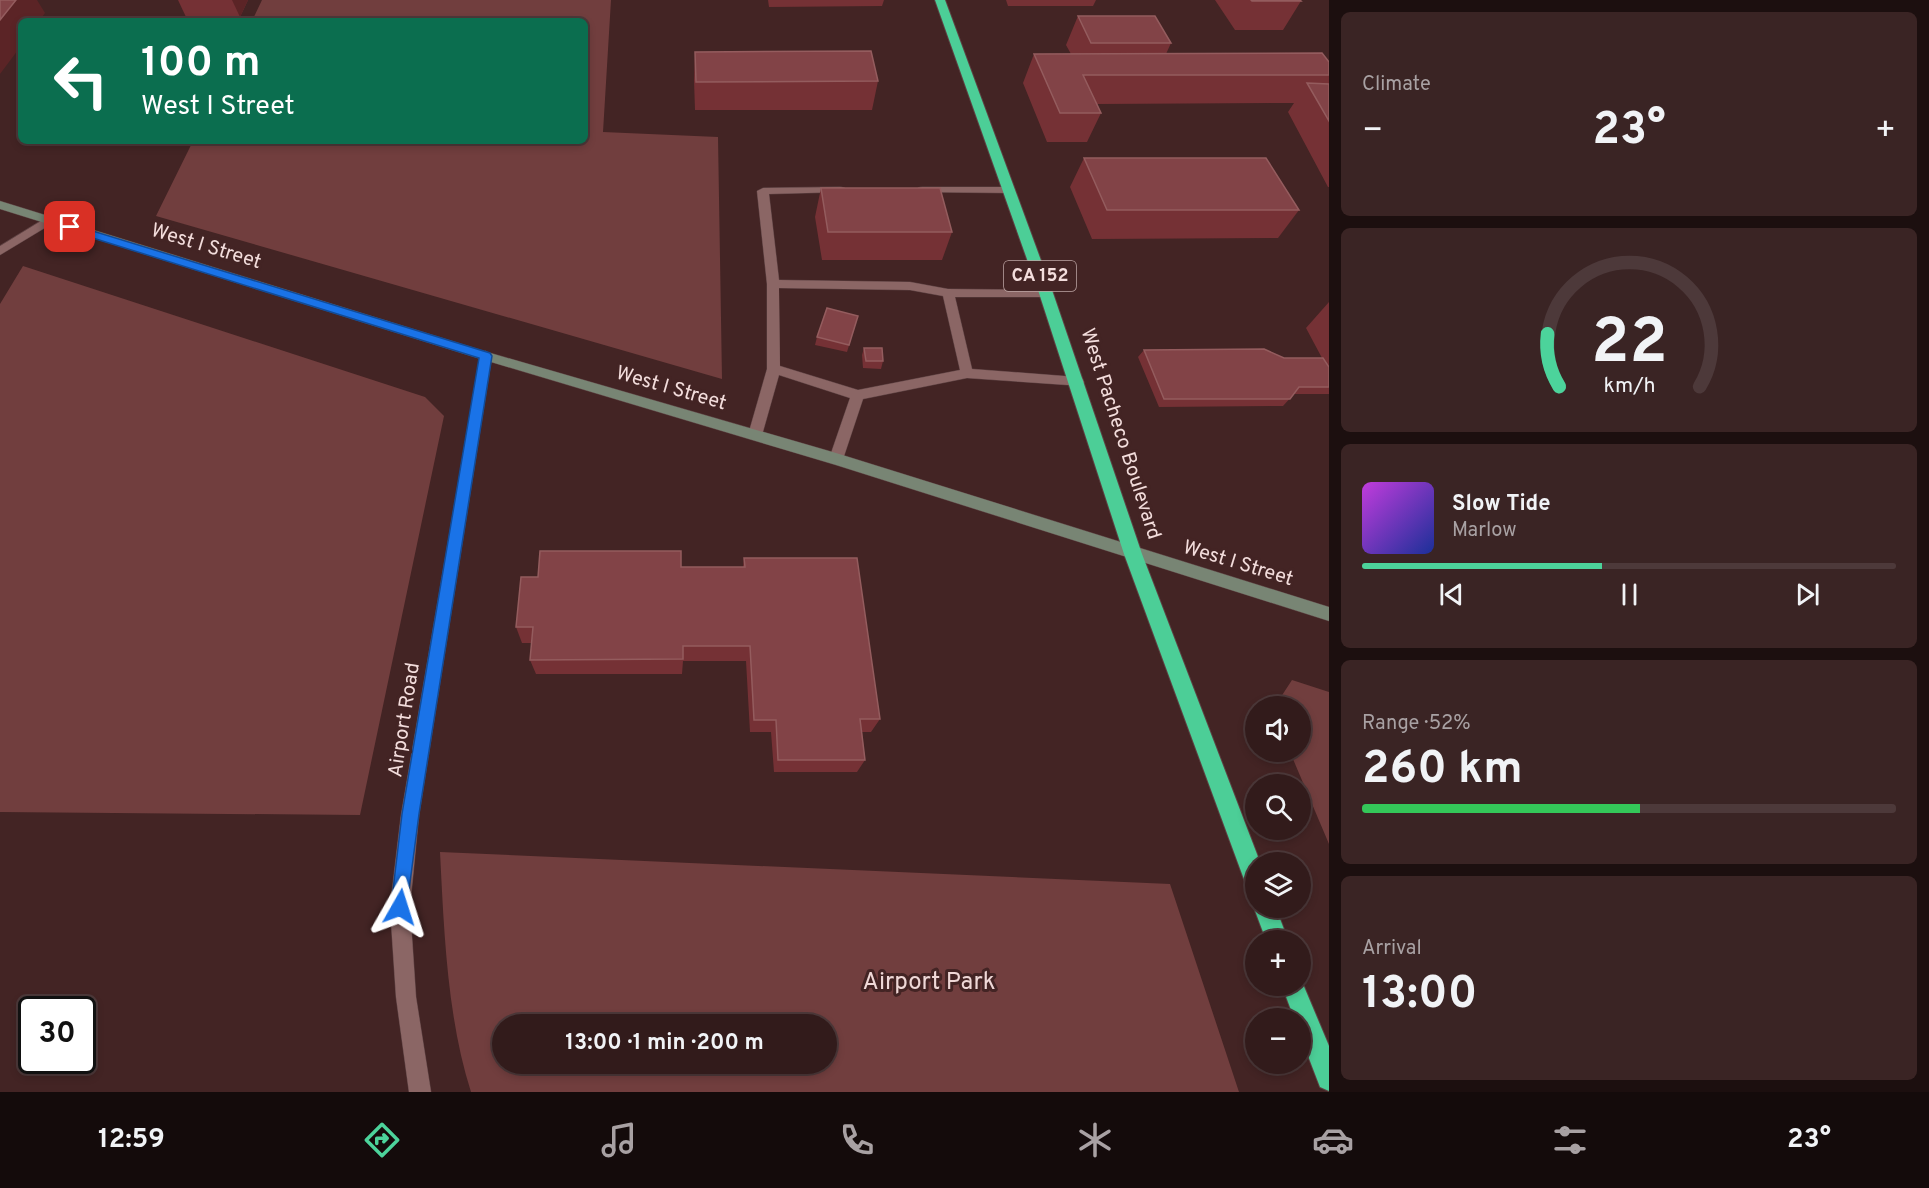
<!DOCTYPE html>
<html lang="en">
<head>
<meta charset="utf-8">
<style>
  :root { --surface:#321b1b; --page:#3a2424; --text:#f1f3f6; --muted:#a8a1a3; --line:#4d393a; --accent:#4cd39b }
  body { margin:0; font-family:Overpass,sans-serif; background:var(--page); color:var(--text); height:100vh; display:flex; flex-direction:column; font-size:22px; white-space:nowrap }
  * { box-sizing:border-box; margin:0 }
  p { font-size:20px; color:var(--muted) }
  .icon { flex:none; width:33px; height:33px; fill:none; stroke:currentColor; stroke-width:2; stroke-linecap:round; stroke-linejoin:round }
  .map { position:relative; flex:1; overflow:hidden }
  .drawer { display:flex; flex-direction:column; gap:12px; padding:12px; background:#1c0f0f; width:600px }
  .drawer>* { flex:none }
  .top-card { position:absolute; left:18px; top:18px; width:570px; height:126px; border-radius:9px; box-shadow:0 3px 9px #0003,0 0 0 2px var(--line); background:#0b6e4f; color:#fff; overflow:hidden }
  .tools { position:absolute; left:1245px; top:696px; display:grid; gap:12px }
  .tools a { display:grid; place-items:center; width:66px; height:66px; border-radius:50%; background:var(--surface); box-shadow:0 3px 9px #0003,0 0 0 2px var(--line); font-size:30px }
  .speed { position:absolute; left:18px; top:996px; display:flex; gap:12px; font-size:30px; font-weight:700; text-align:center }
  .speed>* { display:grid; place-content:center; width:78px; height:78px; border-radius:50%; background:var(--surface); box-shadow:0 3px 9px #0003,0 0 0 2px var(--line); line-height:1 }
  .speed .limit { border:3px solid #111; border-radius:9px; background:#fff; color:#111 }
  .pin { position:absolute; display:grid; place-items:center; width:51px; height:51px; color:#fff; margin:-26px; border-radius:12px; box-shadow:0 3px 9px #0006 }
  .me { position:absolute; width:66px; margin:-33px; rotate:6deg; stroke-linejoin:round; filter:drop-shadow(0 0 4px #0008) }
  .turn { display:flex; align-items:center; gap:21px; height:126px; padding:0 24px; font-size:27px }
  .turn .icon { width:78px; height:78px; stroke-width:2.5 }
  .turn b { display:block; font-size:42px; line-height:51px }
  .big { font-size:45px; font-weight:700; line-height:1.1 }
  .drawer .tile { flex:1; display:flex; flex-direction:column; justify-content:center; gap:9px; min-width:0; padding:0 21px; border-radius:9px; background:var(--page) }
  .drawer .dial { align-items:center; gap:0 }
  .dial svg { height:156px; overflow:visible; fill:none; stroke:var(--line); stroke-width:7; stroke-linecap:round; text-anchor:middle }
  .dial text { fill:var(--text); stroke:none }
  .song { display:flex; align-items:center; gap:18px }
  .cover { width:72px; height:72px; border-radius:9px; background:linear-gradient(135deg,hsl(290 70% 55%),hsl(230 70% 35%)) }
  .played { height:6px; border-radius:3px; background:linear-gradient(90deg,var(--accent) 45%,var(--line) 45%) }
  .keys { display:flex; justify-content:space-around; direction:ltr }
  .heat { display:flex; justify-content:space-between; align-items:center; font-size:33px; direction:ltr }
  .charge { height:9px; border-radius:4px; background:linear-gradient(90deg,#34c759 52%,var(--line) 0) }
  .trip { position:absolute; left:492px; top:1014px; width:345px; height:60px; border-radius:30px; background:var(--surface); box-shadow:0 3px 9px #0003,0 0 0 2px var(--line); font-weight:700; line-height:60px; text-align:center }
  .tabs { display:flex; height:96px; justify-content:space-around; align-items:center; background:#140b0b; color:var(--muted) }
  .tabs .icon { width:42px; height:42px }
  .tabs .current { color:var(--accent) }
  .tabs b { font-size:27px; color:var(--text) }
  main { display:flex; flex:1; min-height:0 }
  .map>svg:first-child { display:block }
</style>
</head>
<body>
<main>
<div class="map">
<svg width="1329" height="1092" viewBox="0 0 1329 1092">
  <rect width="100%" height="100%" fill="#432424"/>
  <path fill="#713e3e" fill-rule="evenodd" d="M 262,0 L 611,0 L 603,132 L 718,137 L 722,379 L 156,216 L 193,141 L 585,141 L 585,21 L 252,21 Z
    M 23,266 L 425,397 L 444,416 L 360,815 L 0,812 L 0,304 Z
    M 1292,680 L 1329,692 L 1329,844 L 1290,752 L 1300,752 L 1300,706 L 1275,706 Z
    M 440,852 L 1170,884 L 1239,1092 L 471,1092 C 447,1017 444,930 440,852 ZM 502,1024 L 826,1024 L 826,1064 L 502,1064 Z"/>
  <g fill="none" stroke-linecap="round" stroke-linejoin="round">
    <g stroke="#5d4243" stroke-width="1">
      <path id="lane" d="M 841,187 L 845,188 L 845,192 L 769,194 L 779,280 L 910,282 L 948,289 L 1050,290 L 1052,293 L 1046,297 L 955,297 L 972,369 L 1077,377 L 1082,378 L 1084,382 L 1082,386 L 967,378 L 863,399 L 843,459 L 841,463 L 831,463 L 829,459 L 850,398 L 779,375 L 762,435 L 760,439 L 750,439 L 748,435 L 767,369 L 767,284 L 757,191 L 763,188 ZM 779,288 L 910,290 L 943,296 L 960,370 L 858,390 L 780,366 Z
        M 922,187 L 1009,187 L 1015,190 L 1009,193 L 918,192 L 918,188 Z
        M 49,216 L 53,217 L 53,223 L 0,255 L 0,246 Z"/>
    </g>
    <g stroke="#5d4243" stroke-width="1">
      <path id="street" d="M 486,351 L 492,356 L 419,815 L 410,907 L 416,997 L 431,1092 L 409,1092 L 396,997 L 390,907 L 401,815 L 480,356 Z"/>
    </g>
    <g stroke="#5d4243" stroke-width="1">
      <path id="secondary" d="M 0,201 L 487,352 L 836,453 L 1329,607 L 1329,621 L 836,465 L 481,359 L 0,209 Z"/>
    </g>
    <g stroke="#5d4243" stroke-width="2">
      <path id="highway" d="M 935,0 L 945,0 L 1053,293 L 1142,554 L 1260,862 L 1256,862 L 1256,893 L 1248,890 L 1245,882 L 1124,554 L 1039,293 Z
        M 1256,903 L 1256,908 L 1276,908 L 1288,940 L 1266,940 L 1254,908 Z
        M 1300,977 L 1329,1046 L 1329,1091 L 1320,1087 L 1300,1035 L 1300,1018 L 1294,1018 L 1282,986 L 1300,986 Z"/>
    </g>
    <use href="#lane" fill="#8b6665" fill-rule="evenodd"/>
    <use href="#street" fill="#8b6665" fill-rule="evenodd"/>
    <use href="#secondary" fill="#788574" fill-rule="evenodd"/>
    <use href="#highway" fill="#4cce97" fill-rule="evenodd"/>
  </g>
  <path fill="#753135" d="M 178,0 L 248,0 L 240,17 L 186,17 Z
    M 768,0 L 884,0 L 882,6 L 769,7 Z
    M 1006,0 L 1096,0 L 1093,6 L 1008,6 Z
    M 1215,0 L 1300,0 L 1301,1 L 1283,30 L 1235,30 Z
    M 1078,16 L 1171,43 L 1166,54 L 1329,62 L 1329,187 L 1328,187 L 1288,112 L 1294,103 L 1097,104 L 1101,113 L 1087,142 L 1047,142 L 1023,83 L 1034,54 L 1071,54 L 1066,45 Z
    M 695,52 L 878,81 L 872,110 L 695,110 L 694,80 Z
    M 1084,158 L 1299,210 L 1278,238 L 1092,239 L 1070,187 Z
    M 821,188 L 952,232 L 942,260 L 822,260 L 815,217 Z
    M 1329,302 L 1329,394 L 1294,394 L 1283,406 L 1159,407 L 1138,357 L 1144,350 L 1284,358 L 1322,358 L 1306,328 Z
    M 858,316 L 847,352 L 815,345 L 817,337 Z
    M 864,348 L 883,361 L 881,369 L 863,368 L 862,355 Z
    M 744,558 L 880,719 L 871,732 L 862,732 L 865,760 L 857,772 L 774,772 L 771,732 L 750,732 L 746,661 L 683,661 L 682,674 L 536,674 L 530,660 L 532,643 L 522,643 L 516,627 L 681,567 L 743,567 Z"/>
  <path fill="#5b2426" d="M 16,0 L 37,0 L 45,13 L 39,21 L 21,21 L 21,46 L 0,74 L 0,20 Z
    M 232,0 L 248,0 L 240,17 Z"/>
  <path fill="#824347" stroke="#945c5e" stroke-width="1.5" d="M 0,0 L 16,0 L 0,20 Z
    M 1251,0 L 1300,0 L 1301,1 L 1252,1 Z
    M 1078,16 L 1155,16 L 1171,43 L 1091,43 Z
    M 871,51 L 878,81 L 696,82 L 695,52 Z
    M 1322,53 L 1329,62 L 1329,75 L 1083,75 L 1101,113 L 1060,113 L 1034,54 Z
    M 1307,83 L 1329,84 L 1329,121 Z
    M 1084,158 L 1266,158 L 1299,210 L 1107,210 Z
    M 821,188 L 940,188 L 952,232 L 828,232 Z
    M 827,308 L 858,316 L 849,345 L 817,337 Z
    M 864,348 L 882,348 L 883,361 L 866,361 Z
    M 1264,349 L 1284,358 L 1323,358 L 1329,367 L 1329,387 L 1299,387 L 1290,399 L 1164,399 L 1144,350 Z
    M 540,551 L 681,551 L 681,567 L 745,567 L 744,558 L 857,558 L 880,719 L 860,719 L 865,760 L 778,760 L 776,720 L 754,720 L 750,646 L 683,646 L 683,659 L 530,660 L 533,627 L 516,627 L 521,577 L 538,577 Z"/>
  <path fill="#1a73e8" stroke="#114b97" stroke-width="1.5" d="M 70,224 L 490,353 L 492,356 L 419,814 L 406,913 L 400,916 L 394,913 L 391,907 L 402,814 L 479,358 L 67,230 L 65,227 Z"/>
  <g text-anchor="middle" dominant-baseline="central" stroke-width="6" stroke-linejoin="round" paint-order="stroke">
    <rect fill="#432424" stroke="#bea6a5" stroke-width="1.5" x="1004" y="261" width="72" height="30" rx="4.5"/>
    <g font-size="18" font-weight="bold" fill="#f3dddc">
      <text x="1040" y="276">CA 152</text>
    </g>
    <g font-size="20" fill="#f3dddc" stroke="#432424">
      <text transform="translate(206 247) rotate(17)">West I Street</text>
      <text transform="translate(671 389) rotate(16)">West I Street</text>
      <text transform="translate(1120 434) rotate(72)">West Pacheco Boulevard</text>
      <text transform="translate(1238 564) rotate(17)">West I Street</text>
      <text transform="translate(405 720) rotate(-81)">Airport Road</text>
    </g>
    <g font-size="24" fill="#efd8d7" stroke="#432424">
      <text x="929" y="983">Airport Park</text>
    </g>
  </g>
</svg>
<div class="tools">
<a><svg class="icon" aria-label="sound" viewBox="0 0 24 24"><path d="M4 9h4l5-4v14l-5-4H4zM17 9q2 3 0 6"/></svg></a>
<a><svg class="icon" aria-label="search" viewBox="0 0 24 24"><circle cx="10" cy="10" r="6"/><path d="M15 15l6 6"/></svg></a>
<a><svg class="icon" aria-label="layers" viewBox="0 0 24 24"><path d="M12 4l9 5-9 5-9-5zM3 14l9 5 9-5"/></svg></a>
<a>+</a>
<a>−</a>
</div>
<div class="speed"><div class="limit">30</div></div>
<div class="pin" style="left:70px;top:227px;background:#d93025"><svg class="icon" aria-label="arrive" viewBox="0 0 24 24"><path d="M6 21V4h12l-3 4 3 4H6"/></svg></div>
<svg class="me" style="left:400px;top:907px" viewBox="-20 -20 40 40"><path d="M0-17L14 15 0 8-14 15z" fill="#1a73e8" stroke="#fff" stroke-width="4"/></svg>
<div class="trip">13:00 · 1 min · 200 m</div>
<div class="top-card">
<div class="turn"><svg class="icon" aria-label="left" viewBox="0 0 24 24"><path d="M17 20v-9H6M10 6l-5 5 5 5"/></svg><div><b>100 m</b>West I Street</div></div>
</div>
</div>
<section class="drawer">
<div class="tile"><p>Climate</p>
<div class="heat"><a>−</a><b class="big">23°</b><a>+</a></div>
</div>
<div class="tile dial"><svg viewBox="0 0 100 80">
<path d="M14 69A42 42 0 1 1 86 69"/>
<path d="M14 69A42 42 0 0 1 8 42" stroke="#4cd39b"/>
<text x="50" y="56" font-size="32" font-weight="700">22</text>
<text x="50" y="72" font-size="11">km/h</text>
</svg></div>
<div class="tile">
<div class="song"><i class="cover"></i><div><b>Slow Tide</b><p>Marlow</p></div></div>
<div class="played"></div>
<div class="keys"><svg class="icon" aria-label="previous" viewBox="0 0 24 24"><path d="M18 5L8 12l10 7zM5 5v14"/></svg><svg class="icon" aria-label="pause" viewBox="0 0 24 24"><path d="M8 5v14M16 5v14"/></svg><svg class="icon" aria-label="next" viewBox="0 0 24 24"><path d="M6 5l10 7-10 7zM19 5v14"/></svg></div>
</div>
<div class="tile"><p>Range · 52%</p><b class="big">260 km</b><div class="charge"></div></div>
<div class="tile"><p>Arrival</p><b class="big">13:00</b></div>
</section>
</main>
<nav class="tabs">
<b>12:59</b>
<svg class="icon current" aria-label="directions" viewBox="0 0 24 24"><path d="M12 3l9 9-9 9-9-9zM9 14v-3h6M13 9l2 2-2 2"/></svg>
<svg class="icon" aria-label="music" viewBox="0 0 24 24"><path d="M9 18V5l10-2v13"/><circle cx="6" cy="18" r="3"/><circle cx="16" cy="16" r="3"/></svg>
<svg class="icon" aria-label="phone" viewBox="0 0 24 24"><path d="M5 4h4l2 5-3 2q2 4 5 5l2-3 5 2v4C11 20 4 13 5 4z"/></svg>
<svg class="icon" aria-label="climate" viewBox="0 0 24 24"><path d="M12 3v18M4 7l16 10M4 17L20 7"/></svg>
<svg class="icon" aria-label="car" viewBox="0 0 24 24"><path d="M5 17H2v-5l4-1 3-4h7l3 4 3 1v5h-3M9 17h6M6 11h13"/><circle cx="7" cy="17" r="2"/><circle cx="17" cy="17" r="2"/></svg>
<svg class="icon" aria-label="filters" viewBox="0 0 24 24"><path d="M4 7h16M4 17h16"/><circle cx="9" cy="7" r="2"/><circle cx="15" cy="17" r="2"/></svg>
<b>23°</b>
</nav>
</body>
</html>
